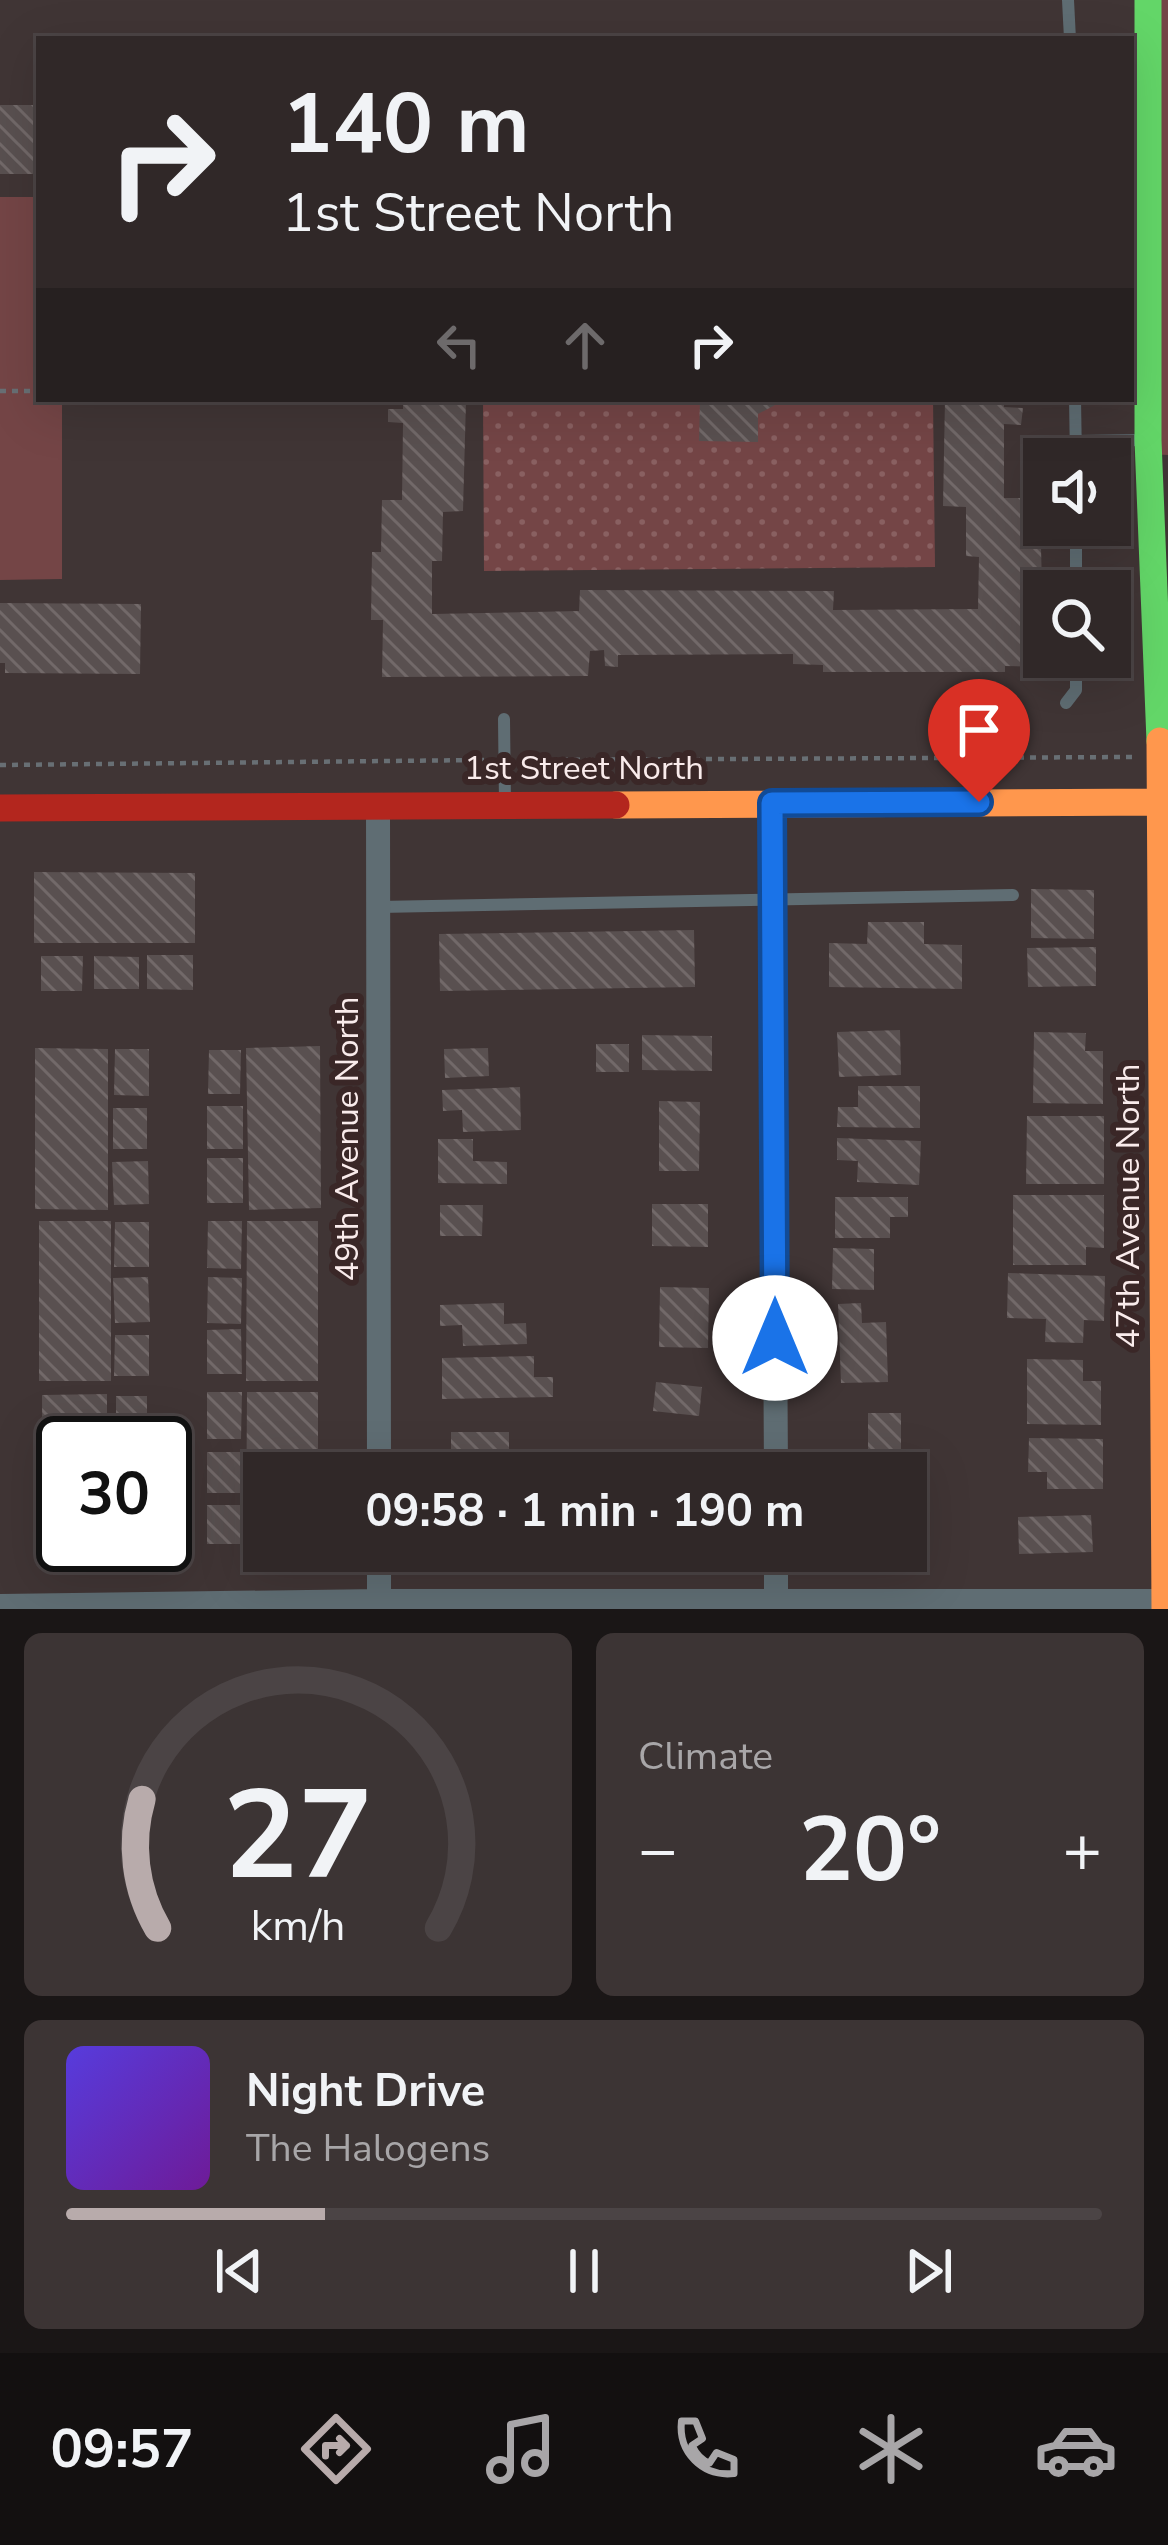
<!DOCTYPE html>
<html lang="en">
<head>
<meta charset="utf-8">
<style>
  :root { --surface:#302828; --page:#3c3434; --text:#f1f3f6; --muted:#a8a6a8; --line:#4b4445; --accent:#b8abab }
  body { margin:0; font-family:"Nunito Sans",sans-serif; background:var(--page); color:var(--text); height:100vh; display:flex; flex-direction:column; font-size:45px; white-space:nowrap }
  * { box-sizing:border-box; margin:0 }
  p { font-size:39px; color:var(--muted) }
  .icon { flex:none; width:66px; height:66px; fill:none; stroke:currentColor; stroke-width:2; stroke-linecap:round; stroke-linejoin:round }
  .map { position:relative; height:1609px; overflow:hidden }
  .side { display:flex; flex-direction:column; gap:24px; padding:24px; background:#1a1616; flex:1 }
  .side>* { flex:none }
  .guide { position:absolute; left:36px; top:36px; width:1098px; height:366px; border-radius:0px; box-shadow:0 12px 48px #0002,0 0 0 3px var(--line); background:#302828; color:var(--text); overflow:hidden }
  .buttons { position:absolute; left:1023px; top:438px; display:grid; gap:24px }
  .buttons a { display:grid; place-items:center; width:108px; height:108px; border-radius:0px; background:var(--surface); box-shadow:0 12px 48px #0002,0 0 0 3px var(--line); font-size:60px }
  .speed { position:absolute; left:36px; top:1416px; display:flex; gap:24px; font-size:60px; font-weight:700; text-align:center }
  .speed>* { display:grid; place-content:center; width:156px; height:156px; border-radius:50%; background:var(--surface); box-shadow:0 12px 48px #0002,0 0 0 3px var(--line); line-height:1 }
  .speed .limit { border:6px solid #111; border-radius:18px; background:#fff; color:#111 }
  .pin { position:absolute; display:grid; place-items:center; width:102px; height:102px; color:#fff; margin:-123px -51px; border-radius:50% 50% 50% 0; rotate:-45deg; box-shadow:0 0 12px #0007 }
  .pin .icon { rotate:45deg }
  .me { position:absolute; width:132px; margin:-66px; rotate:0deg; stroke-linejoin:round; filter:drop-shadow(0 0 9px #0008) }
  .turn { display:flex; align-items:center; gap:42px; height:252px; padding:0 48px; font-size:54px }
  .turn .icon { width:156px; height:156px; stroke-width:2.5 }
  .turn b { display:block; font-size:84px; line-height:102px }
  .lanes { display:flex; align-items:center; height:114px; padding:0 48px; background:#0003; justify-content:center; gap:60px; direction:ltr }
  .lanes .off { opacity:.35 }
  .big { font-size:90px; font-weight:700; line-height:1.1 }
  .side .widget { flex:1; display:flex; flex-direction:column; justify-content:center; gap:18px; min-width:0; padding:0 42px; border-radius:18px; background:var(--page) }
  .side .dial { align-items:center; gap:0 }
  .dial svg { height:312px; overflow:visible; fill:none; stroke:var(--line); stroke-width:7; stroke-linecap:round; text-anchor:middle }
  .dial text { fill:var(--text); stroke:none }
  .song { display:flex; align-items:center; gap:36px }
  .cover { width:144px; height:144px; border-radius:18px; background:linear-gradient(135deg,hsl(250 70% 55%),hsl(280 70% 35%)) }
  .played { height:12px; border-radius:6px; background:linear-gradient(90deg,var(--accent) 25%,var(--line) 25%) }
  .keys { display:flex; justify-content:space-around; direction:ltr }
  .heat { display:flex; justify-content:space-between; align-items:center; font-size:66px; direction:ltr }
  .side .tiles { flex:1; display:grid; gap:24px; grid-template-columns:1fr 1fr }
  .widget:last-child { grid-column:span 2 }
  .trip { position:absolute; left:243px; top:1452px; width:684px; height:120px; border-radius:0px; background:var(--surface); box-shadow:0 12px 48px #0002,0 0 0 3px var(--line); font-weight:700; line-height:120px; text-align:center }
  .menu { display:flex; height:192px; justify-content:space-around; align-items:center; background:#131010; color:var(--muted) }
  .menu .icon { width:84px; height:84px }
  .menu .active { color:var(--accent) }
  .menu b { font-size:54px; color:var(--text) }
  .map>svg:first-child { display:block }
</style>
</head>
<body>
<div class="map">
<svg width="1168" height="1609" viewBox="0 0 1168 1609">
  <defs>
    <pattern id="grass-dots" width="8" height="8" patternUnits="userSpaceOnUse" patternTransform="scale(3)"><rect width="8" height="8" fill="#744546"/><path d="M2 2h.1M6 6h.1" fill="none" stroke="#896061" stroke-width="1.8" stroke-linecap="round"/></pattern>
    <pattern id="building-back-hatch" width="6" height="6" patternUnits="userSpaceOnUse" patternTransform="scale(3)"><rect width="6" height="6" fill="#595050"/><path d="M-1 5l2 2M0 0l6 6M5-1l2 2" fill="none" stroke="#726969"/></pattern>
  </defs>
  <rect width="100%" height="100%" fill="#403535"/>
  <path fill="url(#grass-dots)" d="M 483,399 L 933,399 L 935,567 L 484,571 Z"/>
  <path fill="#744546" d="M 1148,0 L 1168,0 L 1168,455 L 1148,454 Z
    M 0,197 L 39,197 L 39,399 L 62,399 L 62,579 L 0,580 Z"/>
  <path fill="url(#building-back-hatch)" d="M 0,105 L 39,105 L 39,174 L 0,174 Z
    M 403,399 L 466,401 L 463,511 L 443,512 L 442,561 L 432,561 L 432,614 L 579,611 L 580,590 L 834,591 L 833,610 L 978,609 L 979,557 L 966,556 L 966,507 L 943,506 L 945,399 L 1004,399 L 1004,407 L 1023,408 L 1021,425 L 1004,424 L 1004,498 L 1030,498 L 1029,547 L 1041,548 L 1044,657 L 1057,657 L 1056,667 L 1005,666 L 1005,672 L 823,672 L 823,665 L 793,664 L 793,654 L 618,655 L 618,667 L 605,666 L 604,650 L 590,651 L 588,676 L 382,677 L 383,620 L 371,620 L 372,552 L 381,552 L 382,500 L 402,500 L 403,423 L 388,422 L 388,409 L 403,409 Z
    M 700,399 L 777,399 L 777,404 L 758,414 L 758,442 L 699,441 Z
    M 0,603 L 141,604 L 140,674 L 5,673 L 5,663 L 0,663 Z
    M 34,872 L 195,873 L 195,943 L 34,943 Z
    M 1031,889 L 1094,890 L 1094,939 L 1031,938 Z
    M 868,922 L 924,922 L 924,944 L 962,945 L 962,989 L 829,987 L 829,943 L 867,944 Z
    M 694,930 L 695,987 L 440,991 L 439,934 Z
    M 1096,947 L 1096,986 L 1028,987 L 1027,948 Z
    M 147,955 L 193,955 L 193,990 L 147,989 Z
    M 41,956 L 83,956 L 82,991 L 41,991 Z
    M 94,956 L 139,957 L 139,989 L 94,989 Z
    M 900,1030 L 901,1075 L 839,1077 L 837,1032 Z
    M 1034,1032 L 1086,1033 L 1085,1051 L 1103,1051 L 1103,1104 L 1033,1103 Z
    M 642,1035 L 712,1036 L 712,1071 L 642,1070 Z
    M 596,1044 L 629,1044 L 629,1072 L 596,1072 Z
    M 320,1046 L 321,1208 L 249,1210 L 246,1048 Z
    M 35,1048 L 108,1049 L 108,1210 L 35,1209 Z
    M 488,1048 L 489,1076 L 445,1078 L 444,1049 Z
    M 115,1049 L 149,1049 L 149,1096 L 114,1095 Z
    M 209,1050 L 241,1050 L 240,1094 L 208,1094 Z
    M 858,1086 L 920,1086 L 920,1128 L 837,1127 L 838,1107 L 858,1107 Z
    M 520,1087 L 521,1130 L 463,1132 L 462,1110 L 443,1111 L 442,1090 Z
    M 659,1101 L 700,1102 L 699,1171 L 659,1171 Z
    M 207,1106 L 243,1106 L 243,1149 L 207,1149 Z
    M 113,1108 L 147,1108 L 147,1149 L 113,1149 Z
    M 1027,1116 L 1104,1116 L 1104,1184 L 1026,1184 Z
    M 837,1138 L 921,1141 L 919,1185 L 857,1182 L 858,1161 L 837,1160 Z
    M 438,1139 L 473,1139 L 473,1161 L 507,1162 L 507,1184 L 438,1183 Z
    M 207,1158 L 243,1158 L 243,1203 L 207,1203 Z
    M 148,1161 L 149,1204 L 114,1205 L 112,1162 Z
    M 1013,1195 L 1104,1195 L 1104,1248 L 1086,1247 L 1086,1265 L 1013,1265 Z
    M 835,1197 L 908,1197 L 908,1217 L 890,1217 L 890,1238 L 835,1238 Z
    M 652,1204 L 708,1204 L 708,1247 L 652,1246 Z
    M 440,1205 L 483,1205 L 482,1236 L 440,1236 Z
    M 39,1221 L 111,1221 L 111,1381 L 39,1381 Z
    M 208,1221 L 242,1221 L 241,1269 L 207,1268 Z
    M 247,1221 L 318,1221 L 318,1381 L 246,1381 Z
    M 115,1222 L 149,1222 L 149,1267 L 114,1267 Z
    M 833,1248 L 874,1249 L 874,1290 L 832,1289 Z
    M 1008,1273 L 1105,1276 L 1104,1321 L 1084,1320 L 1083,1343 L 1045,1342 L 1046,1319 L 1007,1318 Z
    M 148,1277 L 150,1322 L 115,1323 L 113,1278 Z
    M 208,1277 L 242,1278 L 241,1324 L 207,1323 Z
    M 660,1287 L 709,1288 L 708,1348 L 659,1347 Z
    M 504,1303 L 504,1324 L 526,1323 L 527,1344 L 463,1346 L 462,1325 L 440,1326 L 440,1305 Z
    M 861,1303 L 862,1323 L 886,1322 L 888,1382 L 841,1383 L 838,1304 Z
    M 241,1329 L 242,1374 L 207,1374 L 207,1330 Z
    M 115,1335 L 149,1335 L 149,1376 L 114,1376 Z
    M 534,1356 L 534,1377 L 553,1377 L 553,1397 L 442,1399 L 442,1358 Z
    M 1027,1359 L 1083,1360 L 1083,1381 L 1101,1381 L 1101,1425 L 1027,1424 Z
    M 656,1382 L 702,1387 L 699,1416 L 653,1411 Z
    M 207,1392 L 242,1392 L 241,1439 L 207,1439 Z
    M 247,1392 L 318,1392 L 318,1473 L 264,1473 L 264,1553 L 246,1553 Z
    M 107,1394 L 107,1443 L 63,1443 L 63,1545 L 108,1545 L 108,1554 L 43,1555 L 42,1395 Z
    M 116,1396 L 147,1396 L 147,1439 L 116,1438 Z
    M 868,1413 L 901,1413 L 901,1456 L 868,1456 Z
    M 451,1432 L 509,1432 L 509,1469 L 451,1469 Z
    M 1029,1438 L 1103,1439 L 1103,1489 L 1047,1489 L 1047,1472 L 1028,1472 Z
    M 207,1452 L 242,1452 L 241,1493 L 207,1493 Z
    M 906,1498 L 914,1499 L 912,1533 L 906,1532 Z
    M 207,1505 L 242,1505 L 242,1544 L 207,1544 Z
    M 1091,1515 L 1093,1552 L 1019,1554 L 1018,1517 Z"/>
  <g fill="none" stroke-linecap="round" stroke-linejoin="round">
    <path stroke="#686f74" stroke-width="4.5" stroke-dasharray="6 6" stroke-linecap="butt" d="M 0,391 L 39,391
      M 526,760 L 1132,757
      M 0,765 L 484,760"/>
    <path stroke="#5f6d73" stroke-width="12" d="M 1068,0 L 1070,39
      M 1075,399 L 1076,459
      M 1076,441 L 1146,440
      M 1076,525 L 1076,591
      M 1066,703 L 1076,690 L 1076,657
      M 504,719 L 505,804
      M 379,907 L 1013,895"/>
    <path stroke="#5f6d73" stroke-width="24" d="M 772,803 L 776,1473
      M 378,806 L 379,1473
      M 776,1551 L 776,1609
      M 0,1606 L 379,1601 L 1165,1601
      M 379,1609 L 379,1551"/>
    <path stroke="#63d668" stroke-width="27" d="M 1148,0 L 1148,440 L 1160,741"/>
    <path stroke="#ff974d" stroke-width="27" d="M 1160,741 L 1165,1609
      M 616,805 L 1168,802"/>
    <path stroke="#b3261e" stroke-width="27" d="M 0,808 L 616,805"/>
  </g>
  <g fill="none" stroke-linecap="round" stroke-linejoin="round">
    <g stroke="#114b97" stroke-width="30">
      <path id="route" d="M 775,1338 L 772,803 L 979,802"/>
    </g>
    <use href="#route" stroke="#1a73e8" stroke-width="21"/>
  </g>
  <g text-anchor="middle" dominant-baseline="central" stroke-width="12" stroke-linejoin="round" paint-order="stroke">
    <g font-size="33" fill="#f9ebeb" stroke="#3a2727">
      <text x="584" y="768">1st Street North</text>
      <text transform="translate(347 1139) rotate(-90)">49th Avenue North</text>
      <text transform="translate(1128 1206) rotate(-90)">47th Avenue North</text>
    </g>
  </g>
</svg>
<div class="buttons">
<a><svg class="icon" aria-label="sound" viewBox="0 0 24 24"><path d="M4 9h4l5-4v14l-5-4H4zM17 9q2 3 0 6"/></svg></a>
<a><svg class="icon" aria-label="search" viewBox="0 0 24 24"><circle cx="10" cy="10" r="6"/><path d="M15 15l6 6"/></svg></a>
</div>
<div class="speed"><div class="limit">30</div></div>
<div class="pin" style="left:979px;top:802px;background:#d93025"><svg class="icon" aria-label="arrive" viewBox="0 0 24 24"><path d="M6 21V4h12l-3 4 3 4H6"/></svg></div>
<svg class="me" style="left:775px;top:1338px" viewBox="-20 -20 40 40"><circle r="19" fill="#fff"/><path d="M0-13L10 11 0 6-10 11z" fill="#1a73e8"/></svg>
<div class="trip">09:58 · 1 min · 190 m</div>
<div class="guide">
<div class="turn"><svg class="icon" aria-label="right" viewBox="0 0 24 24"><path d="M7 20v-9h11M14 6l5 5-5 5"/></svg><div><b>140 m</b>1st Street North</div></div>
<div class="lanes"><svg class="icon off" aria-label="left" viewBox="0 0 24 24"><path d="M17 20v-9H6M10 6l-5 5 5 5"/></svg><svg class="icon off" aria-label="ahead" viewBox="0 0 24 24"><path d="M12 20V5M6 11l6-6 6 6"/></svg><svg class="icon" aria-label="right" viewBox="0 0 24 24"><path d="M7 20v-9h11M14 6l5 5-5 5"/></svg></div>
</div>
</div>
<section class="side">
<div class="tiles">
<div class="widget dial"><svg viewBox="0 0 100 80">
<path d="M14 69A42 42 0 1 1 86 69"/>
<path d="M14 69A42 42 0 0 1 10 36" stroke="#b8abab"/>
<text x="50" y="56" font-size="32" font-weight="700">27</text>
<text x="50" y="72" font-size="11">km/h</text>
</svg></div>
<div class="widget"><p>Climate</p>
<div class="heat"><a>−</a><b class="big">20°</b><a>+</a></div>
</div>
<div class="widget">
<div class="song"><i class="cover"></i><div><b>Night Drive</b><p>The Halogens</p></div></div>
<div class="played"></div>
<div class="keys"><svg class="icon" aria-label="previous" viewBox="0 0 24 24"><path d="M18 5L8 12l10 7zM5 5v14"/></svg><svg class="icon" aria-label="pause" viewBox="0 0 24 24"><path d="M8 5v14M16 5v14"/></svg><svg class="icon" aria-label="next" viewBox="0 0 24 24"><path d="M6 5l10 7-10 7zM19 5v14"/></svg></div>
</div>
</div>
</section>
<nav class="menu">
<b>09:57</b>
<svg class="icon active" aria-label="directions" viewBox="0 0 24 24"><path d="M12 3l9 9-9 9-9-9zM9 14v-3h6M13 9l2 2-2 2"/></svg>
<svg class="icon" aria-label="music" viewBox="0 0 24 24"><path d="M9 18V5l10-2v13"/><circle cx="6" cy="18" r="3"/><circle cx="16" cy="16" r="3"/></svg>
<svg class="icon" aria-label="phone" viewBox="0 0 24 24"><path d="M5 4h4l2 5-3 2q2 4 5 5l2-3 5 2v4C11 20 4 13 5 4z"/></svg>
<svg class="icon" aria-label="climate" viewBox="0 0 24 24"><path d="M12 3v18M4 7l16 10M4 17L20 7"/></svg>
<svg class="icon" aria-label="car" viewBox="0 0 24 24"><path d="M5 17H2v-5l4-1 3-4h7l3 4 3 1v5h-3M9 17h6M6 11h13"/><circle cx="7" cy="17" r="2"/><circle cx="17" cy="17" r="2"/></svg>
</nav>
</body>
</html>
